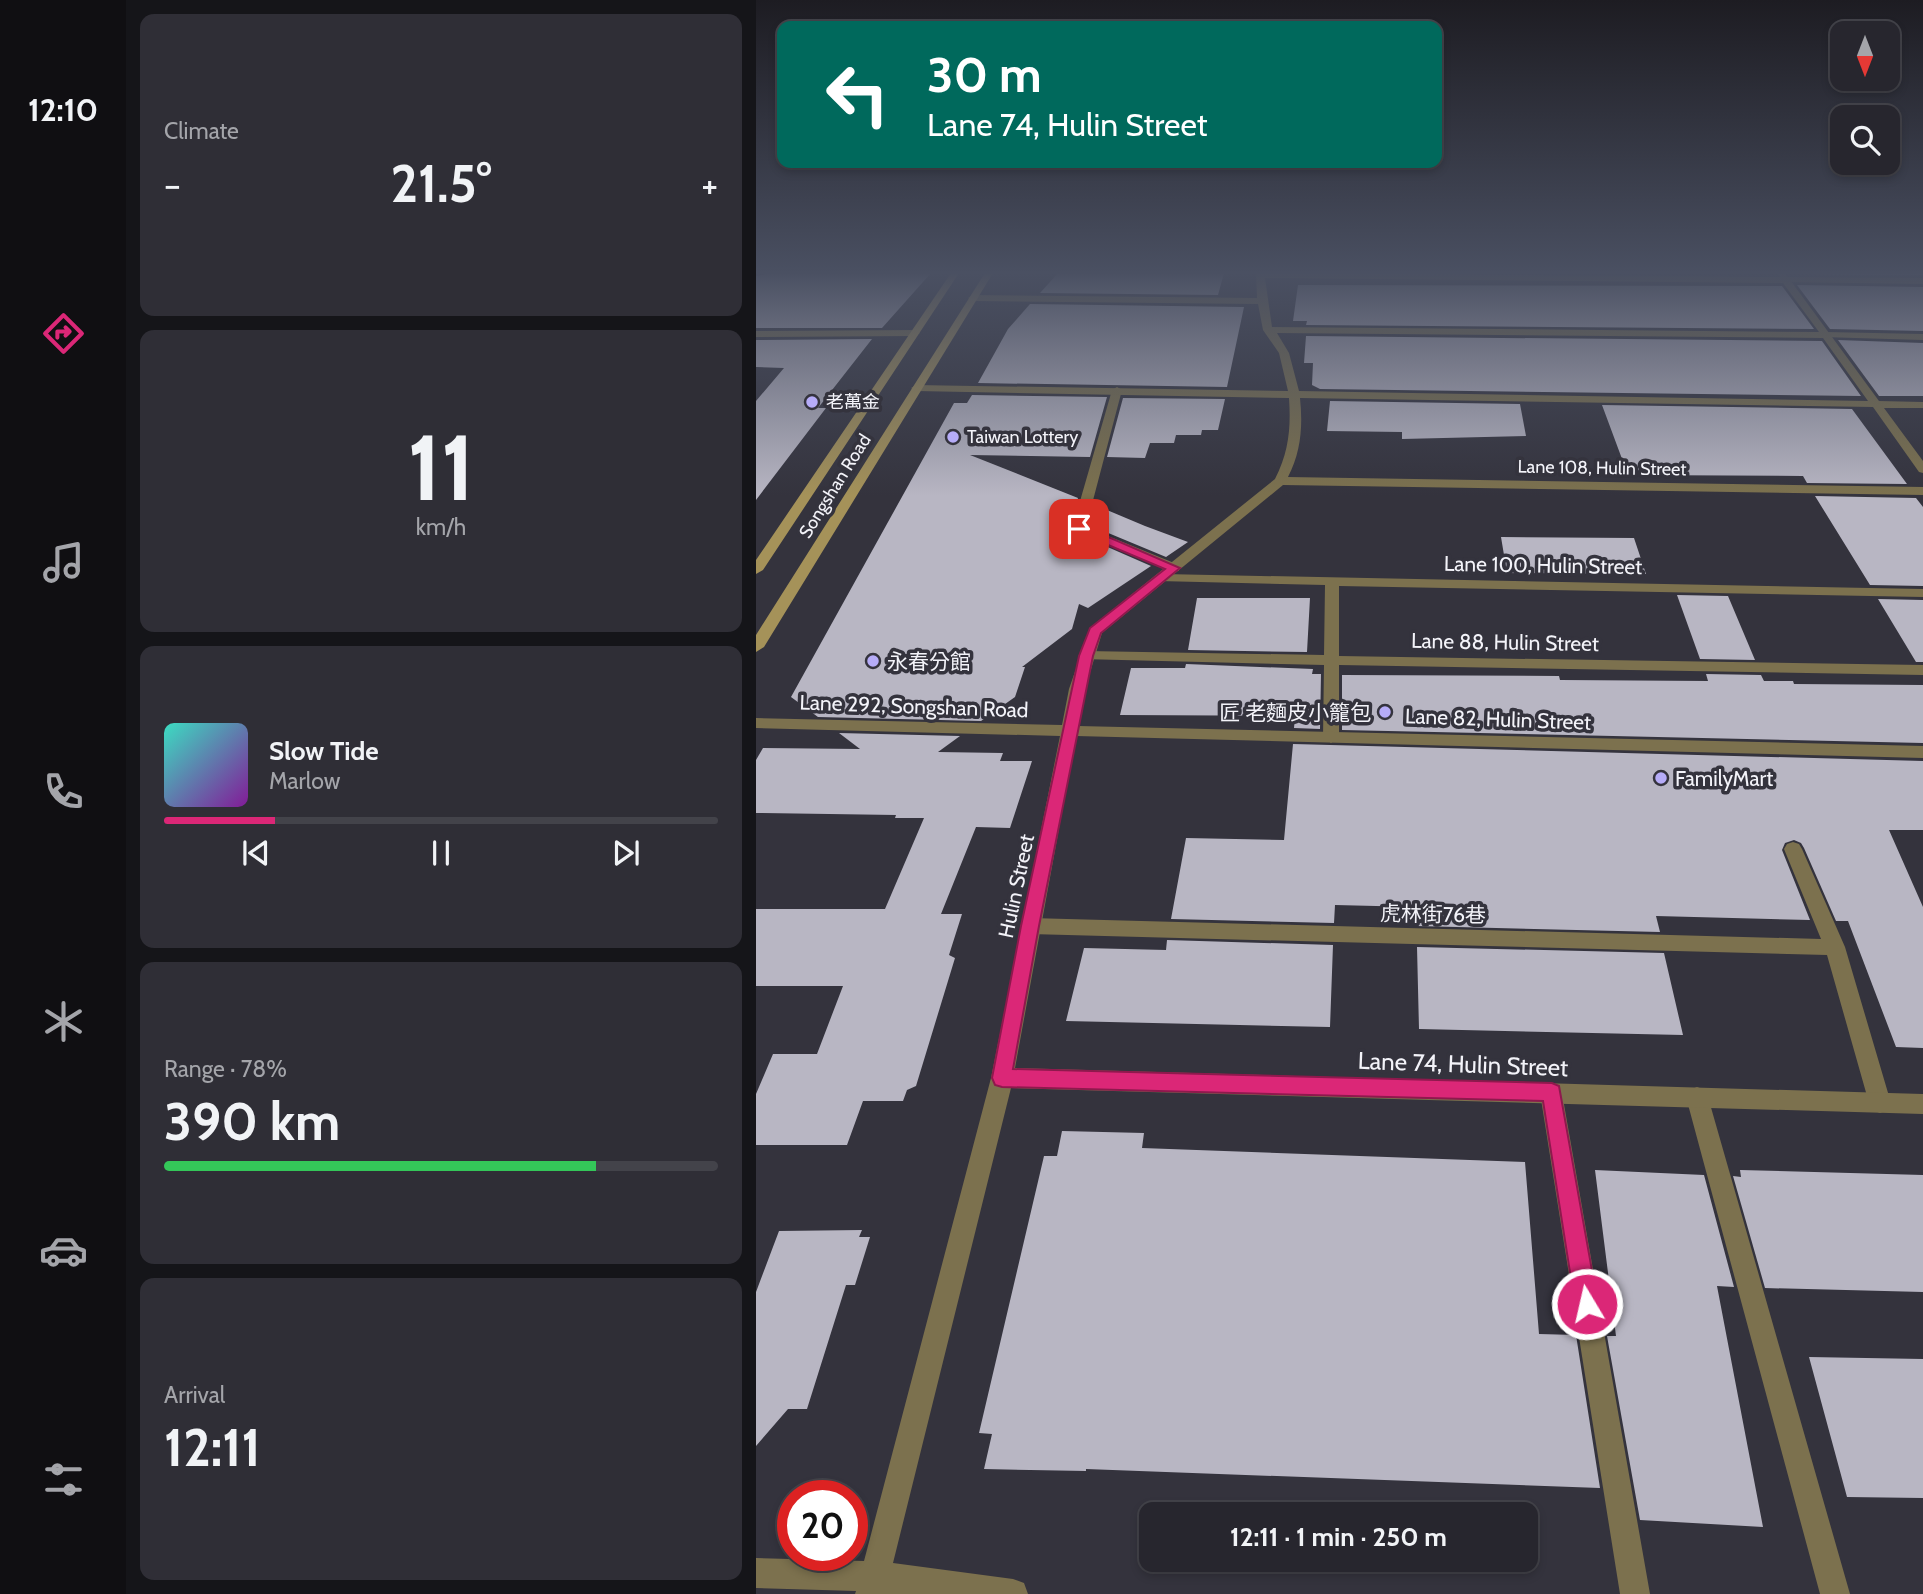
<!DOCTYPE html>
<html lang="en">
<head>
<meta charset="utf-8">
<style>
  :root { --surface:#27262e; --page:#2f2e36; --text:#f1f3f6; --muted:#a4a5aa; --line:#43434a; --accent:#db2777 }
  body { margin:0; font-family:Cabin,"Noto Sans TC",sans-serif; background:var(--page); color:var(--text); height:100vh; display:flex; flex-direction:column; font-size:26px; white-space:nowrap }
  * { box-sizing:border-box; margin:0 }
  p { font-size:23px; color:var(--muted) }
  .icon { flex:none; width:38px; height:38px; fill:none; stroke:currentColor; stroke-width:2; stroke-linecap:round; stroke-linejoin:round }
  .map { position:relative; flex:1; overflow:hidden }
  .details { display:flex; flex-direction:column; gap:14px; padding:14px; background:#151519; width:630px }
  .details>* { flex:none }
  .banner { position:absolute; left:21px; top:21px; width:665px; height:147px; border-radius:14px; box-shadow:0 4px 10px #0003,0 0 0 2px var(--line); background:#00695c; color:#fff; overflow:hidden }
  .needle { width:46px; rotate:180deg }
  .tools { position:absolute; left:1074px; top:21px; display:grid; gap:14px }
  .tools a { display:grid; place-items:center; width:70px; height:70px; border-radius:14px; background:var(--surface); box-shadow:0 4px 10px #0003,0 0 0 2px var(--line); font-size:35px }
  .speed { position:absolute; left:21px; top:1480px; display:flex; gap:14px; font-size:35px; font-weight:700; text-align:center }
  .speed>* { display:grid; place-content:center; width:91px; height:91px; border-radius:50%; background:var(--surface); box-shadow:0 4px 10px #0003,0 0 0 2px var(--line); line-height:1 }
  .speed .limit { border:10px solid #d22; background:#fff; color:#111 }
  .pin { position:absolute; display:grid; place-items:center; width:60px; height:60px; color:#fff; margin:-30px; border-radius:14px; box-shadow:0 4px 10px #0006 }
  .me { position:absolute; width:77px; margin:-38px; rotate:351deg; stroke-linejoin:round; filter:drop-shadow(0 0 5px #0008) }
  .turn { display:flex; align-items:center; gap:24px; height:147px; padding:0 35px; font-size:32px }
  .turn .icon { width:91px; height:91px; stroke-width:2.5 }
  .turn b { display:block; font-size:49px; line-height:60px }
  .big { font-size:52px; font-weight:700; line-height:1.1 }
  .details .card { flex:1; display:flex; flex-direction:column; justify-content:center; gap:10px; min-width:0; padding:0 24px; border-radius:14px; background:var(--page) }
  .details .dial { align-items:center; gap:0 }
  .dial b { font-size:91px; line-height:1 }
  .song { display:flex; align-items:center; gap:21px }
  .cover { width:84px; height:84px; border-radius:10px; background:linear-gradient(135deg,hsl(170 70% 55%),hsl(290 70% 35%)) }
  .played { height:7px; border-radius:4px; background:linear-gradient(90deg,var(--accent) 20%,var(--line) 20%) }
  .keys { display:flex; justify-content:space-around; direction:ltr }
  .heat { display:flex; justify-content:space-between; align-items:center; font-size:38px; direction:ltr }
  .charge { height:10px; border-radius:5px; background:linear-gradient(90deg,#34c759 78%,var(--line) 0) }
  .trip { position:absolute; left:383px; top:1502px; width:399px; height:70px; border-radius:14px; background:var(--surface); box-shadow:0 4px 10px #0003,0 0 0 2px var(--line); font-weight:700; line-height:70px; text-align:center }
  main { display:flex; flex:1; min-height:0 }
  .menu { display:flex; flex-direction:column; width:126px; justify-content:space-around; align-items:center; background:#100f12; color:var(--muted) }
  .menu .icon { width:49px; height:49px }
  .menu .active { color:var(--accent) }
  .menu b { font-size:32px; color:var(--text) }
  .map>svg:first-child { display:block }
</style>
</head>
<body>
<main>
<nav class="menu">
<b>12:10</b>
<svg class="icon active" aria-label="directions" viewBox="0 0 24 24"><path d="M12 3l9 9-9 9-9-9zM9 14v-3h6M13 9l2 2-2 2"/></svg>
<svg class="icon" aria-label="music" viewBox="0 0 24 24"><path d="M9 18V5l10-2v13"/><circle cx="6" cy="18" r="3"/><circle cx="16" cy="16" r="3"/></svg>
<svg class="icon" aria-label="phone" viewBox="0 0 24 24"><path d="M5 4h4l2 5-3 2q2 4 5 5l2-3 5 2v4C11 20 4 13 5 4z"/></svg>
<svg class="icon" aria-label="climate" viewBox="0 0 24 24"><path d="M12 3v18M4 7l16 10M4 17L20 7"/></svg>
<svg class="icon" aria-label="car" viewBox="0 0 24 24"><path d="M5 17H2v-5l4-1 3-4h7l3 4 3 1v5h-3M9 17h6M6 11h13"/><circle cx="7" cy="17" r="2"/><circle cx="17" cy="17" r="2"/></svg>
<svg class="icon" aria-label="filters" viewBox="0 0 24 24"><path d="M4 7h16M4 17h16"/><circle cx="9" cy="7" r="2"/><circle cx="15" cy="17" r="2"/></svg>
</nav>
<section class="details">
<div class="card"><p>Climate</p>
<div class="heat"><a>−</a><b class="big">21.5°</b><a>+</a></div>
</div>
<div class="card dial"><b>11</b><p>km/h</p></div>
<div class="card">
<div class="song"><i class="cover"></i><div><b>Slow Tide</b><p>Marlow</p></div></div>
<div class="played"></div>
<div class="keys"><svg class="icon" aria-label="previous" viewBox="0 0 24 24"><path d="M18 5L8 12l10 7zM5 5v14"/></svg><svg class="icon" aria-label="pause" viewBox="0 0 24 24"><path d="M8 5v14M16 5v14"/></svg><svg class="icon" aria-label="next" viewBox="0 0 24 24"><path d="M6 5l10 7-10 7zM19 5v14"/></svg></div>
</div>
<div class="card"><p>Range · 78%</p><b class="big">390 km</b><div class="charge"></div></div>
<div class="card"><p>Arrival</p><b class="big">12:11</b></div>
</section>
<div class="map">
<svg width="1167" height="1594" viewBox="0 0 1167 1594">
  <rect width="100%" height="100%" fill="#34333d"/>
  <path fill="#b8b6c3" d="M 19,273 L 175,273 L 126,328 L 0,328 L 0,276 Z
    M 302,273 L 468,273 L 462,295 L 284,293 Z
    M 1032,273 L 1167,273 L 1167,275 L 1033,274 Z
    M 542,285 L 1026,286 L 1058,329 L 550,325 L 551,321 L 537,321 Z
    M 1041,285 L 1167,287 L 1167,331 L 1074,329 Z
    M 274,304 L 488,307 L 471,387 L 222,383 L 252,329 Z
    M 550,336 L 1066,341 L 1105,396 L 564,389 L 556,385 L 557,363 L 548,363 Z
    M 116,339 L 62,408 L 70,408 L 0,500 L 0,401 L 28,368 L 0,367 L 0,340 Z
    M 1082,340 L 1167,343 L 1167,396 L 1123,396 Z
    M 216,395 L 351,397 L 334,457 L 214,455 L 322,498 L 313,528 L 315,531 L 395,566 L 332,608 L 323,604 L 316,629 L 266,667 L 269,667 L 259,697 L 225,721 L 62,717 L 35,697 L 198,403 L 211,403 Z
    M 367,398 L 469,399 L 462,430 L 446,430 L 445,435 L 420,435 L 418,443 L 394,443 L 389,458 L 351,457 Z
    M 574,401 L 764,404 L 770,436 L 646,439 L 646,432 L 571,431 Z
    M 846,405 L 1096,409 L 1151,484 L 1051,483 L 1047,476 L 872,475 Z
    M 1059,496 L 1160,498 L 1167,507 L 1167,586 L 1114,585 Z
    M 339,505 L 389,526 L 432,542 L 410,557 L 333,525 Z
    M 745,537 L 878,538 L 890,574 L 751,573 Z
    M 921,595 L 972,596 L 999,660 L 944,659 Z
    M 441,598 L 554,598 L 551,652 L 432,650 Z
    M 1122,599 L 1167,600 L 1167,662 L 1160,662 Z
    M 430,664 L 557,669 L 556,674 L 565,674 L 564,729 L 538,728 L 539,716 L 364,715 L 375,668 L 429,668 Z
    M 950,674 L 1005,675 L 1008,681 L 1037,681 L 1038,684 L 1167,685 L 1167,743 L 586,730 L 586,675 L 803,676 L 804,680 L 952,681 Z
    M 83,733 L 204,736 L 182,752 L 247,753 L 244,761 L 276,761 L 254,828 L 220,827 L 185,914 L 206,914 L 193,955 L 199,958 L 160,1086 L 151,1090 L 147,1101 L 107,1101 L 91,1145 L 0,1145 L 0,1094 L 17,1054 L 61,1054 L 87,986 L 0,986 L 0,909 L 129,909 L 168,818 L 139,818 L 140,815 L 0,813 L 0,760 L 7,748 L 104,749 Z
    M 537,744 L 1167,761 L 1167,830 L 1133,830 L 1167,907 L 1167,1048 L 1140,1047 L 1092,921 L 1080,921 L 1048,848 L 1045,843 L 1038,840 L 1029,843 L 1026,850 L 1054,920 L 900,916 L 904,932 L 661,926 L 661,907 L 579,905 L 578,923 L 415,919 L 430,838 L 528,840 Z
    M 411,940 L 577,945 L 574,1027 L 310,1021 L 328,948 L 410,950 Z
    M 661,947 L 908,953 L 927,1035 L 663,1029 Z
    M 306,1131 L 388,1133 L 386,1148 L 769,1162 L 783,1334 L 820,1335 L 844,1488 L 330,1469 L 330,1471 L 228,1469 L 236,1434 L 223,1433 L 288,1156 L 301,1156 Z
    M 839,1170 L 948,1175 L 978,1287 L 961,1286 L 1007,1527 L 884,1520 L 851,1336 L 860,1336 Z
    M 984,1170 L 1167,1175 L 1167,1292 L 1009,1288 L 977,1176 L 985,1177 Z
    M 106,1230 L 103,1237 L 114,1237 L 99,1285 L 90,1285 L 51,1409 L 32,1409 L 0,1446 L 0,1292 L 23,1231 Z
    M 1053,1357 L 1167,1359 L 1167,1498 L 1091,1497 Z"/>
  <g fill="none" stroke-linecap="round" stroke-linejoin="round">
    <path fill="#7c714e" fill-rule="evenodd" d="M 1030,277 L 1167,278 L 1167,284 L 1027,282 L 1025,280 Z
      M 0,331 L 159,330 L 164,333 L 159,336 L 0,337 Z
      M 1070,332 L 1167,334 L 1167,340 L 1066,337 L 1065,335 Z
      M 361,387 L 366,390 L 330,527 L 423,565 L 423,571 L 413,571 L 316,529 L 356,390 Z
      M 407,574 L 1167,589 L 1167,597 L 583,586 L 583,656 L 1167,665 L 1167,675 L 583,665 L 583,737 L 575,743 L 567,737 L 568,665 L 325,659 L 322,656 L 330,651 L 568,655 L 569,585 L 402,581 L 402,575 Z
      M 1037,842 L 1043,844 L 1046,849 L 1089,947 L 1135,1103 L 1132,1110 L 1124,1113 L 1116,1110 L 1113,1103 L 1071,955 L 274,934 L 267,931 L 264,926 L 267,921 L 274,918 L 1065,939 L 1028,849 L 1031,844 Z
      M 795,1083 L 803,1086 L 806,1093 L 894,1594 L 864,1594 L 784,1093 L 787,1086 Z
      M 941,1087 L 949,1090 L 952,1097 L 1094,1594 L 1064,1594 L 930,1097 L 933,1090 Z"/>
    <path fill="#7c714e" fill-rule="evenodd" d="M 500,273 L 1024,277 L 1021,273 L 1029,273 L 1123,401 L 1167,402 L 1167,408 L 1128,408 L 1167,461 L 1167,473 L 1163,472 L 1117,407 L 544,398 C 547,426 545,452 532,477 L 1167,487 L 1167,495 L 527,485 L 346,633 L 329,689 L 322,726 L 1167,746 L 1167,758 L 320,736 L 259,1068 L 1167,1094 L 1167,1114 L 255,1088 L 137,1563 L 257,1579 L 268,1583 L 272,1594 L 99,1594 L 100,1591 L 0,1588 L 0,1558 L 108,1561 L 235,1078 L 304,736 L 0,728 L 0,718 L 306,725 L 313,689 L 334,628 L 519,479 C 533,452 535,427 533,398 L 160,391 L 155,388 L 160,385 L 532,391 L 523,353 L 507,330 L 502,304 L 217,301 L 212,298 L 217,295 L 501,298 ZM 509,278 L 1027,283 L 1063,332 L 516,327 ZM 521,333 L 1067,338 L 1112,401 L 543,391 L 533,353 Z"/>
    <path fill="#a59259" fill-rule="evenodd" d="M 195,273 L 203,273 L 7,570 L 0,574 L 0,560 Z
      M 229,273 L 237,273 L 8,647 L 0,652 L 0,635 Z"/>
  </g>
  <linearGradient id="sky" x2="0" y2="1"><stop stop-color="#1d1c22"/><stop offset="0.55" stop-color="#4a5062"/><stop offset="1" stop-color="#4a5062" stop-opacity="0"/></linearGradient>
  <rect width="1167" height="496" fill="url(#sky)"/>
  <path fill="#db2777" stroke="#8e194d" stroke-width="2" d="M 319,526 L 327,526 L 424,568 L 345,633 L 337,656 L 283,926 L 257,1069 L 796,1083 L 803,1086 L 842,1304 L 839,1312 L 831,1315 L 822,1312 L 819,1304 L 787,1101 L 246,1087 L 239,1085 L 236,1078 L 265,926 L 323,656 L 334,628 L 409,569 L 319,531 Z"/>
  <g fill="#b6acf8" stroke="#34333d" stroke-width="2.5">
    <circle cx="56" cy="402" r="7"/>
    <circle cx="197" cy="437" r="7"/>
    <circle cx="117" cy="661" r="7"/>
    <circle cx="629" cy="712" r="7"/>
    <circle cx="905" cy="778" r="7"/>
  </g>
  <g text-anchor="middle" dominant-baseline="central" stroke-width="7" stroke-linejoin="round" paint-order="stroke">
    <g font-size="18" fill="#f3f3f9" stroke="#34333d" text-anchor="start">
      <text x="70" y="402">老萬金</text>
      <text x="211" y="437">Taiwan Lottery</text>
    </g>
    <g font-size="18" fill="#f3f3f9" stroke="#34333d">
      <text transform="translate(846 468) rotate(1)">Lane 108, Hulin Street</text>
      <text transform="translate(79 486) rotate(-58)">Songshan Road</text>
    </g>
    <g font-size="21" fill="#f3f3f9" stroke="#34333d">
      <text transform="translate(787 565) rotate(1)">Lane 100, Hulin Street</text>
      <text transform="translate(749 642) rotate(1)">Lane 88, Hulin Street</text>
      <text transform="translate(158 706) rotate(2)">Lane 292, Songshan Road</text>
      <text transform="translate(742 719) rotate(2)">Lane 82, Hulin Street</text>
      <text transform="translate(260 886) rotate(-78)">Hulin Street</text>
      <text transform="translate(677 914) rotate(1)">虎林街76巷</text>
    </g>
    <g font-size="21" fill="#f3f3f9" stroke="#34333d" text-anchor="start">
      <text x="131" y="661">永春分館</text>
      <text x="615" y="712" text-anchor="end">匠 老麵皮小籠包</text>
      <text x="919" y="778">FamilyMart</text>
    </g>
    <g font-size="24" fill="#f3f3f9" stroke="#34333d">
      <text transform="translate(707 1064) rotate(2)">Lane 74, Hulin Street</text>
    </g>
  </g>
</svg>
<div class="tools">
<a><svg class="needle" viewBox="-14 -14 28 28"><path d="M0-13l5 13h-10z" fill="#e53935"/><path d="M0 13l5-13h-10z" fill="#a4a5aa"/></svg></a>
<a><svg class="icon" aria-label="search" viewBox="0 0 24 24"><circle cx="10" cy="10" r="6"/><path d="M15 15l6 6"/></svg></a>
</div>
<div class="speed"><div class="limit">20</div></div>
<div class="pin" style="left:323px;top:529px;background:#d93025"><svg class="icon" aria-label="arrive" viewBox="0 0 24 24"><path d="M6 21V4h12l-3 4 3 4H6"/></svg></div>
<svg class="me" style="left:831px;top:1304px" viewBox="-20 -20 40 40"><circle r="17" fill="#db2777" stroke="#fff" stroke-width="3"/><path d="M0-11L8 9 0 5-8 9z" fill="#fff"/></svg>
<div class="trip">12:11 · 1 min · 250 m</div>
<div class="banner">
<div class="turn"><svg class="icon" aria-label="left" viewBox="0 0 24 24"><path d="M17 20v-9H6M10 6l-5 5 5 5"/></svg><div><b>30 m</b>Lane 74, Hulin Street</div></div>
</div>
</div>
</main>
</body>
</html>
